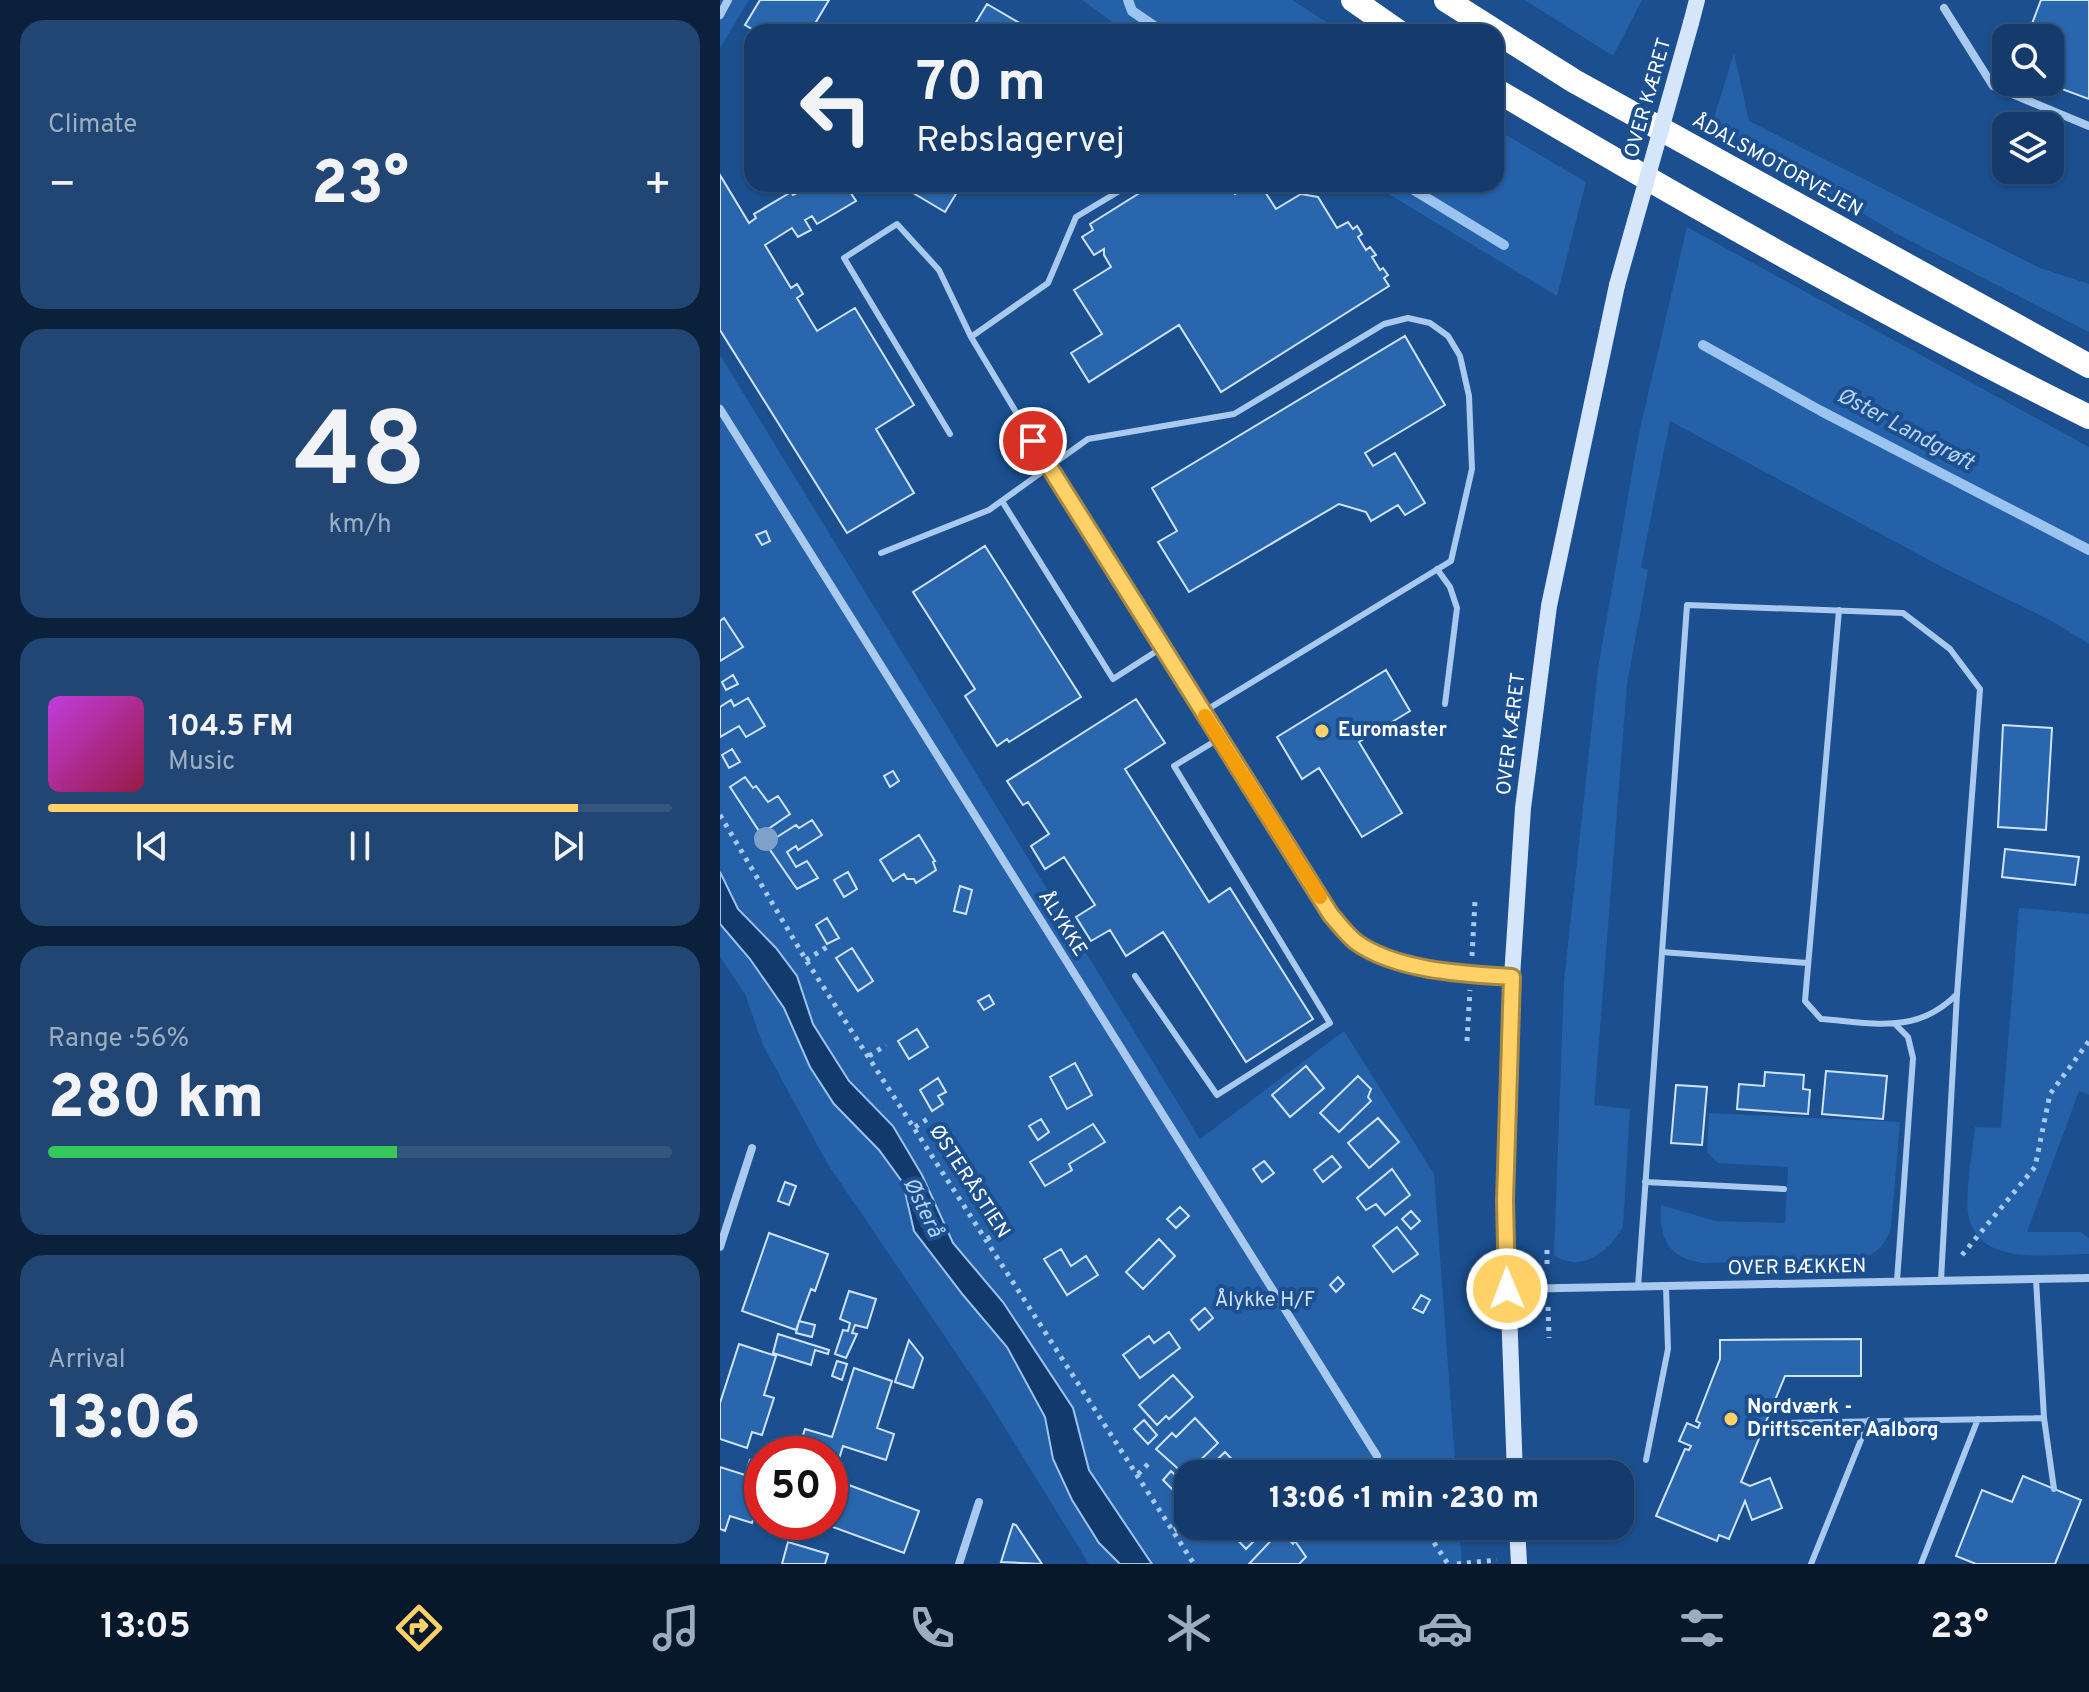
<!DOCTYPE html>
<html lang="en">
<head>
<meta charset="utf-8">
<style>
  :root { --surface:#143b6b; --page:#214673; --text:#f1f3f6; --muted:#9dadc1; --line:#33557e; --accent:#ffd166 }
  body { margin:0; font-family:Overpass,sans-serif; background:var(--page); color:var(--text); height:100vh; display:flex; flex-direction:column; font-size:30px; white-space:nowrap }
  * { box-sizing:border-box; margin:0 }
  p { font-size:26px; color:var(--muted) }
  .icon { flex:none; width:44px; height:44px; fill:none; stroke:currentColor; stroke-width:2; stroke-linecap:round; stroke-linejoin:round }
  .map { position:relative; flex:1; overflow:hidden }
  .drawer { display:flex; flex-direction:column; gap:20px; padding:20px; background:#0b203b; width:720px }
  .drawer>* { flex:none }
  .banner { position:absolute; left:24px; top:24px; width:760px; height:168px; border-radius:24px; box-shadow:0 2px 6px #0004,0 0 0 2px var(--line); background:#143b6b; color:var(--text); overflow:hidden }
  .controls { position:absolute; left:1272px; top:24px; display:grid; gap:16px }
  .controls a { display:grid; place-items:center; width:72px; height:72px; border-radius:16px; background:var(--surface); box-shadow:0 2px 6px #0004,0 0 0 2px var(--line); font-size:40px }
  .speed { position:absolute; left:24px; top:1436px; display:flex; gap:16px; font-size:40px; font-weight:700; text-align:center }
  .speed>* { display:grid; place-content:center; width:104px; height:104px; border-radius:50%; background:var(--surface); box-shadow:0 2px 6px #0004,0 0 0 2px var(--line); line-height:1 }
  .speed .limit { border:12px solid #d22; background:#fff; color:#111 }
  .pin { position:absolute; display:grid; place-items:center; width:68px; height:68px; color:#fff; margin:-34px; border:4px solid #fff; border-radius:50%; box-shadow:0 2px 8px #0007 }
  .me { position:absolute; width:88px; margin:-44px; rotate:359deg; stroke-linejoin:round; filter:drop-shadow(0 0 6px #0008) }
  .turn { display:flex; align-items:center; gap:28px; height:168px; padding:0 40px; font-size:36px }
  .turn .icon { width:104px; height:104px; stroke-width:2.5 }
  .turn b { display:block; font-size:56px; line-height:68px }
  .big { font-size:60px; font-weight:800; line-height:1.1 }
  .drawer .tile { flex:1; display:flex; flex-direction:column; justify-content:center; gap:12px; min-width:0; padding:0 28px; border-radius:24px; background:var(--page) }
  .drawer .dial { align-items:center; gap:0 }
  .dial b { font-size:104px; line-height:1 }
  .song { display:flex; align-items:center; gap:24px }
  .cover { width:96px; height:96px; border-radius:12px; background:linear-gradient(135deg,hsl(290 70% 55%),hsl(340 70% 35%)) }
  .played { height:8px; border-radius:4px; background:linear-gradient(90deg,var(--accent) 85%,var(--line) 85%) }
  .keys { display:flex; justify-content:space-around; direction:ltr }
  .heat { display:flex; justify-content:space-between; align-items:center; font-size:44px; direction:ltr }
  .charge { height:12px; border-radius:6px; background:linear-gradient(90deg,#34c759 56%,var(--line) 0) }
  .trip { position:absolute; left:454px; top:1460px; width:460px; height:80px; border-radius:24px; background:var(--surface); box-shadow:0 2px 6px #0004,0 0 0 2px var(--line); font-weight:800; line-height:80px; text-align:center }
  .dock { display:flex; height:128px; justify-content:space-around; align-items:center; background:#08182b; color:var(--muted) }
  .dock .icon { width:56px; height:56px }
  .dock .active { color:var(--accent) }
  .dock b { font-size:36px; color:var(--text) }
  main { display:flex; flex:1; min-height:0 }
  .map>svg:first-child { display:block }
</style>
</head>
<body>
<main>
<section class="drawer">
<div class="tile"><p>Climate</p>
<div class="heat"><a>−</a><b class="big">23°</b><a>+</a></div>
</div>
<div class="tile dial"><b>48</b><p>km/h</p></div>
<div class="tile">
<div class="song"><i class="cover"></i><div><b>104.5 FM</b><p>Music</p></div></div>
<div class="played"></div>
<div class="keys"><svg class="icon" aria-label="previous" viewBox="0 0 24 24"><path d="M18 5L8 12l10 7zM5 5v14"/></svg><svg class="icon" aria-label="pause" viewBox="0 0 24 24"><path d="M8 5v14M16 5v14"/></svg><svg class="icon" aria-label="next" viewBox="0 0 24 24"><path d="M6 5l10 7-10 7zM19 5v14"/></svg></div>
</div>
<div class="tile"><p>Range · 56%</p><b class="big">280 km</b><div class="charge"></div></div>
<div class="tile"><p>Arrival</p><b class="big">13:06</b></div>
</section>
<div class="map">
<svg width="1369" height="1564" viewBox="0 0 1369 1564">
  <rect width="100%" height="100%" fill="#1b4f8f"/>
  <path fill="#2461a8" d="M 0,0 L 29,0 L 0,48 Z
    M 362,0 L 572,0 L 622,32 L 406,32 Z
    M 805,0 L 922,0 L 893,56 Z
    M 1014,53 L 1029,121 L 1320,268 L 1369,284 L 1369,332 L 1179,235 L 992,124 Z
    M 776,129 L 866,182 L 837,296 L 652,184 L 776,184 Z
    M 967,227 L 1369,447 L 1369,644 L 1330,620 L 1226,569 L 950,421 L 921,567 L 928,570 L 907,684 L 874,1105 L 910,1109 L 903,1227 C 889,1251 862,1274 834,1255 L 844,981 L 878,669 L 919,433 Z
    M 0,355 L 480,1139 L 624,1031 L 714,1174 L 736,1474 L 468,1474 L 468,1526 L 739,1526 L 742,1564 L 432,1564 L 369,1470 L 353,1408 L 283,1302 L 233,1243 L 202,1175 L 173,1127 L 129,1081 L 93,1024 L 77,976 L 56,948 L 18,909 L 0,872 Z
    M 1299,908 L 1369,914 L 1369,1095 L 1359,1091 L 1307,1232 L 1361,1232 L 1369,1238 L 1369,1254 C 1329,1254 1256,1268 1248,1213 C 1245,1194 1253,1148 1255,1127 L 1281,1128 Z
    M 0,924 L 30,959 L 64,1008 L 90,1067 L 114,1104 L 159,1150 L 183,1183 L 194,1232 L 243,1295 L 287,1347 L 325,1417 L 333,1459 L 379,1543 L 400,1564 L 369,1564 L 266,1397 L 107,1163 L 43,1045 L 25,994 L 0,957 Z
    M 989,1113 L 1180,1122 L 1171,1227 C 1165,1246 1158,1253 1139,1259 L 982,1263 C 947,1257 939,1238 941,1205 L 995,1221 L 1065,1223 L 1068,1167 L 998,1163 L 987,1152 Z"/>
  <path fill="#123a6d" stroke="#9cc4f0" stroke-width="2" d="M 0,872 L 18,909 L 56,948 L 77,976 L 93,1024 L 129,1081 L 173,1126 L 202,1175 L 233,1243 L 283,1302 L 353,1408 L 369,1470 L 432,1564 L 400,1564 L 379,1543 L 352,1500 L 333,1459 L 325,1417 L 287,1347 L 243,1295 L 194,1231 L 183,1183 L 159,1150 L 114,1104 L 90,1067 L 64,1008 L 30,959 L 0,924 Z"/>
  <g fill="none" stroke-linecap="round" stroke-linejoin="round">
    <path stroke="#9cc4f0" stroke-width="10" d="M 408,0 L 412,11 L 443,32
      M 684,184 L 784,245
      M 983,345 L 1101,411 L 1369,550"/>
  </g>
  <path fill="#2a66ad" stroke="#cfe3fa" stroke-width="2" d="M 40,0 L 109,0 L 90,32 L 37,32 L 25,25 Z
    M 1321,0 L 1369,0 L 1369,99 L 1323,82 L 1330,82 L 1330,38 L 1310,29 Z
    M 267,4 L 315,32 L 250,32 Z
    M 0,175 L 29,223 L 36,218 L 34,214 L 71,192 L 73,195 L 77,193 L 71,184 L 125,184 L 136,201 L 97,224 L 92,216 L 85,220 L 91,230 L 78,237 L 72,228 L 45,245 L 71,288 L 77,284 L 83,294 L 77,298 L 97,331 L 135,308 L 194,405 L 156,429 L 194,493 L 127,533 L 0,330 Z
    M 178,184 L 242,184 L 225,212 Z
    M 434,184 L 509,184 L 515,194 L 530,184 L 540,184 L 556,209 L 581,194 L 598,197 L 617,228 L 628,222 L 633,229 L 637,226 L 642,234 L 638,237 L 646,250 L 650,247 L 656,255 L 652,257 L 660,270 L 663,268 L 668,275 L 664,278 L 669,286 L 501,392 L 459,325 L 369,382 L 351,353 L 382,334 L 354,290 L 391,267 L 384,255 L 384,249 L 374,255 L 362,237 L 373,230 L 370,224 Z
    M 685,336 L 725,405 L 645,453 L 653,466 L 675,453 L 705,503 L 685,515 L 678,505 L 651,521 L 646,512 L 619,504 L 469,592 L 438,542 L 457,531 L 432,488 Z
    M 46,531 L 50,541 L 42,545 L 36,535 Z
    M 265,546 L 361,697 L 289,742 L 287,739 L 277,746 L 245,696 L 255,689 L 193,592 Z
    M 4,618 L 23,647 L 0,661 L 0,621 Z
    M 666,670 L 690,711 L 639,742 L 682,813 L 642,837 L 599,768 L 582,779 L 557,737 Z
    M 13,675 L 18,684 L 6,690 L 2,682 Z
    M 28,698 L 45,726 L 26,737 L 19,726 L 0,737 L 0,707 L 11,700 L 14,706 Z
    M 416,699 L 445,743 L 405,769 L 489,902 L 510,888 L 593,1019 L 526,1062 L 443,932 L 406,956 L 390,930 L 371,941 L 356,917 L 375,905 L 344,857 L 325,869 L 311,846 L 329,834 L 308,802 L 303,805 L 287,781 Z
    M 1283,725 L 1332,728 L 1326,830 L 1278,827 Z
    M 12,749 L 20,762 L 9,768 L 2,755 Z
    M 173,771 L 179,781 L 170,787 L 164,776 Z
    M 25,777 L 33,788 L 36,786 L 48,802 L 58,796 L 70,814 L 41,834 L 10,787 Z
    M 92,820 L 102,835 L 78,850 L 76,846 L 67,852 L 76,867 L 87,861 L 98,878 L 77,889 L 46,844 L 76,825 L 79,828 Z
    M 199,835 L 215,861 L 213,862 L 216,870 L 196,883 L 194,879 L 187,879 L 184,874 L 173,881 L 160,860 Z
    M 1285,849 L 1359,857 L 1355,885 L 1282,877 Z
    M 128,872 L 137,889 L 124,897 L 114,880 Z
    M 240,886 L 252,890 L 246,914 L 234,911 Z
    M 107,918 L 119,938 L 107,944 L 96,925 Z
    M 132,948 L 153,981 L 138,991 L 116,958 Z
    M 269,995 L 274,1004 L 264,1010 L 258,1001 Z
    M 197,1029 L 208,1047 L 189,1059 L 178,1041 Z
    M 355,1063 L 372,1095 L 347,1109 L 330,1077 Z
    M 586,1066 L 604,1088 L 570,1117 L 552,1095 Z
    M 1106,1071 L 1167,1076 L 1163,1119 L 1102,1114 Z
    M 1045,1072 L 1084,1075 L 1083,1089 L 1090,1090 L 1088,1114 L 1017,1109 L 1019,1084 L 1044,1086 Z
    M 638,1076 L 651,1089 L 648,1097 L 651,1101 L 619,1132 L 600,1113 Z
    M 218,1078 L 226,1092 L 218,1096 L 223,1104 L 212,1111 L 200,1090 Z
    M 956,1085 L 987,1087 L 982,1145 L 951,1143 Z
    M 658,1118 L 679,1142 L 649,1168 L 628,1143 Z
    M 321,1119 L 329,1132 L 318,1140 L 309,1126 Z
    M 373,1124 L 385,1142 L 349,1164 L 352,1170 L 325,1186 L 310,1162 Z
    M 612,1156 L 621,1167 L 603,1182 L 594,1170 Z
    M 544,1161 L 554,1173 L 542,1182 L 533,1169 Z
    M 672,1169 L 690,1195 L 665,1215 L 656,1204 L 646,1210 L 637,1198 Z
    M 65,1182 L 76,1186 L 69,1205 L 58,1201 Z
    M 460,1207 L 469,1216 L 456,1228 L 447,1219 Z
    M 691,1211 L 700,1221 L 691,1229 L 682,1219 Z
    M 677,1227 L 698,1254 L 673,1272 L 653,1246 Z
    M 49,1233 L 108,1254 L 95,1291 L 91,1289 L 76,1330 L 22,1311 Z
    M 439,1239 L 455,1256 L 423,1289 L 406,1272 Z
    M 341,1249 L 351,1266 L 366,1256 L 378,1275 L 347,1295 L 324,1259 Z
    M 618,1277 L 624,1284 L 616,1292 L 610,1285 Z
    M 129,1291 L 156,1299 L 147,1328 L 135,1325 L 132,1333 L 137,1334 L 126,1358 L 115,1354 L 123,1330 L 128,1331 L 130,1323 L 120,1319 Z
    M 701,1295 L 710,1300 L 703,1313 L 693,1308 Z
    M 485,1308 L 493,1318 L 479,1330 L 471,1320 Z
    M 79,1321 L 95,1325 L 92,1337 L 76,1333 Z
    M 449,1332 L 460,1348 L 420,1378 L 403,1355 L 429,1336 L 434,1343 Z
    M 58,1334 L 109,1350 L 108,1354 L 95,1350 L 91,1365 L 53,1353 Z
    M 1141,1339 L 1141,1376 L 1065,1376 L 1021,1482 L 1030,1486 L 1050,1478 L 1062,1508 L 1032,1520 L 1025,1501 L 1009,1539 L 999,1535 L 997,1541 L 936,1516 L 965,1449 L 969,1450 L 971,1446 L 959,1441 L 967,1423 L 978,1428 L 980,1423 L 976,1421 L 1000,1359 L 1000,1340 Z
    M 189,1340 L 203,1358 L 193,1388 L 175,1382 Z
    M 19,1344 L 56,1356 L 44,1395 L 54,1398 L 42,1435 L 32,1432 L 27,1448 L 0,1439 L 0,1403 Z
    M 117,1361 L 127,1364 L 122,1380 L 112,1376 Z
    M 134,1368 L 172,1381 L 157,1428 L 174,1434 L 166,1460 L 123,1446 L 119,1459 L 110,1457 L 110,1454 L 81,1454 L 83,1448 L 79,1447 L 85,1429 L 112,1437 Z
    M 453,1375 L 473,1397 L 449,1419 L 446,1416 L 437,1425 L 419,1405 Z
    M 475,1418 L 498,1443 L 465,1475 L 436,1449 L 452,1433 L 456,1437 Z
    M 424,1420 L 437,1435 L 428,1444 L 414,1429 Z
    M 505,1452 L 526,1474 L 482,1474 Z
    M 30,1460 L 42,1463 L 42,1492 L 32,1523 L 10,1516 L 5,1531 L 0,1529 L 0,1467 L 25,1475 Z
    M 451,1471 L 460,1480 L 452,1489 L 443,1480 Z
    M 1303,1476 L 1361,1500 L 1335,1564 L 1256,1564 L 1236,1556 L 1262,1490 L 1292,1502 Z
    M 118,1481 L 199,1511 L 184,1553 L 102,1523 L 110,1522 L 110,1502 Z
    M 293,1524 L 296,1525 L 322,1564 L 281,1562 Z
    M 520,1526 L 549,1526 L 526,1549 L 512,1534 Z
    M 560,1531 L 573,1544 L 575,1541 L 586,1557 L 579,1564 L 529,1564 Z
    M 68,1542 L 108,1554 L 105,1564 L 62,1564 Z"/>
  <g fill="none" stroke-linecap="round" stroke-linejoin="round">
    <path stroke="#a9c9ee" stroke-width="5" stroke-dasharray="4 6" stroke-linecap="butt" d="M 0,815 L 86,960 L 474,1564
      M 752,956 L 755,901
      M 86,960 L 107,947
      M 747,1041 L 750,990
      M 149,1056 L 166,1045
      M 195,1127 L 209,1118
      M 267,1239 L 277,1233
      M 827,1250 L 827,1269
      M 1242,1255 L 1315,1167 L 1330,1094 L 1369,1041
      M 828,1307 L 829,1338
      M 418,1474 L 428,1464
      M 703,1526 L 728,1564
      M 454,1530 L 466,1523
      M 737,1564 L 777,1560"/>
    <path stroke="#a9c9ee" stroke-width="6" d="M 251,337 L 328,283 L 356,217 L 411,184
      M 230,434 L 124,258 L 177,224 L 219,270 L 251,337 L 329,467 L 611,915 C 619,924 627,936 637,942 C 678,972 740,974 789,977
      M 282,501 L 393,679 L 443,647
      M 161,553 L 269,510 L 368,439 L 514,414 L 664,324 L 688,318 L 710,323 L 728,336 L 740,356 L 749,396 L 752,469 L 731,561 L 483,712
      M 717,569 L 730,587 L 737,608 L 725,704
      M 1119,610 L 1085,1001 L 1101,1019 C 1153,1023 1197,1035 1237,994
      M 942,952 L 1087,963
      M 415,976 L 497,1095 L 610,1023 L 454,766 L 500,738
      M 1176,1025 L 1188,1037 L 1193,1058 L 1177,1281
      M 925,1182 L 1064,1189
      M 1316,1279 L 1324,1418 L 1334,1489
      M 918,1287 L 967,605 L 1183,613 L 1230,649 L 1260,689 L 1237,994 L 1221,1280
      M 1063,1423 L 1324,1418
      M 926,1460 L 948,1349 L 946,1287
      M 1091,1564 L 1149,1420
      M 1201,1564 L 1258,1419"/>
    <path stroke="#a9c9ee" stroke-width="8" d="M 1224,8 L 1273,86 L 1369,126
      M 0,15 L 8,0
      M 0,409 L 657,1456
      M 0,1247 L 32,1148
      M 787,1289 L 1369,1278
      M 239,1564 L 259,1502"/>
    <path stroke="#d6e6fa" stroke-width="16" d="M 971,23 L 977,0
      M 795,1474 L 785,1200 L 792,977 L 803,808 L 829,606 L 897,285
      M 797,1526 L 799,1564"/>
    <path stroke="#fff" stroke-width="24" d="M 633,0 L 679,32
      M 726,0 L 854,81 L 1369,366
      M 776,90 C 970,205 1167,317 1369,417"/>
    <path stroke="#d6e6fa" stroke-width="16" d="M 897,285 L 971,23"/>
  </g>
  <circle fill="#7ea0ca" cx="46" cy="839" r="12"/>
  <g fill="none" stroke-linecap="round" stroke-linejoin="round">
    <g stroke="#a68842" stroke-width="20">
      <path id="route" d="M 313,441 L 611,915 C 619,924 627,935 636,942 C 676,971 745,974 792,977 L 785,1200 L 787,1289"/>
    </g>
    <use href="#route" stroke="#ffd166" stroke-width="14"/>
    <path stroke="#f59e0b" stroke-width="14" d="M 485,716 L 600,897"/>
  </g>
  <g fill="#ffd166" stroke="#1b4f8f" stroke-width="3">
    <circle cx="602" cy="731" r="8"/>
    <circle cx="1011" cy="1419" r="8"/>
  </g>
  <g text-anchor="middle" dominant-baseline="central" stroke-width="8" stroke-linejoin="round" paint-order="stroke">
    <g font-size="20" fill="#fff" stroke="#1b4f8f">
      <text transform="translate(929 98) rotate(-74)">OVER KÆRET</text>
      <text transform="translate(1057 166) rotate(29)">ÅDALSMOTORVEJEN</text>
      <text transform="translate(792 734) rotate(-83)">OVER KÆRET</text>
      <text transform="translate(342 924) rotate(58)">ÅLYKKE</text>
      <text transform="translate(249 1182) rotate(57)">ØSTERÅSTIEN</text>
      <text transform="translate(1077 1268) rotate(-1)">OVER BÆKKEN</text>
    </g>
    <g font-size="20" font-weight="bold" fill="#fff" stroke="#1b4f8f" text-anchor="start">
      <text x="618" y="731">Euromaster</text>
      <text x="1027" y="1408">Nordværk -<tspan x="1027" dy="23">Driftscenter Aalborg</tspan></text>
    </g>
    <g font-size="20" fill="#cfe3fa" stroke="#1b4f8f">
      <text x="545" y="1301">Ålykke H/F</text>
    </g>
    <g font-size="22" font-style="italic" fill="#b5d3f5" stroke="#1b4f8f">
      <text transform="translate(1185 430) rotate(28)">Øster Landgrøft</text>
      <text transform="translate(202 1208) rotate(64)">Østerå</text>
    </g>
  </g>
</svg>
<div class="controls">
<a><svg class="icon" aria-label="search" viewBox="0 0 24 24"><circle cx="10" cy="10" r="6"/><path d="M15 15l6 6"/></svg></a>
<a><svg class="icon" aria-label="layers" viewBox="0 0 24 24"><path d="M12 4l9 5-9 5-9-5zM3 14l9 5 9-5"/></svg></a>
</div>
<div class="speed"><div class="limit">50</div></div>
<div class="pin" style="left:313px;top:441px;background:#d93025"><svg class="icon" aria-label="arrive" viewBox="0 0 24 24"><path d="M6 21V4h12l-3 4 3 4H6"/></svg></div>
<svg class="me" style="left:787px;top:1289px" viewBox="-20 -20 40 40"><circle r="17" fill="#ffd166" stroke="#fff" stroke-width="3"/><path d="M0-11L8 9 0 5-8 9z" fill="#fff"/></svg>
<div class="trip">13:06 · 1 min · 230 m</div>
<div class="banner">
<div class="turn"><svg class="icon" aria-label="left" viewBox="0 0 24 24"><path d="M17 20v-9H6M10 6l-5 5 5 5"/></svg><div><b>70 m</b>Rebslagervej</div></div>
</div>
</div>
</main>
<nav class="dock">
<b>13:05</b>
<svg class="icon active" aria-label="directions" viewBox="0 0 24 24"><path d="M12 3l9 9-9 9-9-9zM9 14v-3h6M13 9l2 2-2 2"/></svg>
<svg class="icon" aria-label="music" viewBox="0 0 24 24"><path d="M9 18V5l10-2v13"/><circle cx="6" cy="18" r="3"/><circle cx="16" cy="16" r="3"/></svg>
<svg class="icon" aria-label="phone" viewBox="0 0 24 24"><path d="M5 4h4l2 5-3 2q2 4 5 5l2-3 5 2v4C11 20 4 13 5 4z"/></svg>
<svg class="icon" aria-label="climate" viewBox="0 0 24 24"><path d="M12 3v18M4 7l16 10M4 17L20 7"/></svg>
<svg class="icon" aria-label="car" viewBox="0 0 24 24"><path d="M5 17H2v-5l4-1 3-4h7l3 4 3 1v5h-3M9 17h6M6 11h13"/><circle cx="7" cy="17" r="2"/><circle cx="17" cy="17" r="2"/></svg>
<svg class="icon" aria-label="filters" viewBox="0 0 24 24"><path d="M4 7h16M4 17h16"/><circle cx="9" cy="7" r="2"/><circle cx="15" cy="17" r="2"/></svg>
<b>23°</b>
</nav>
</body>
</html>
